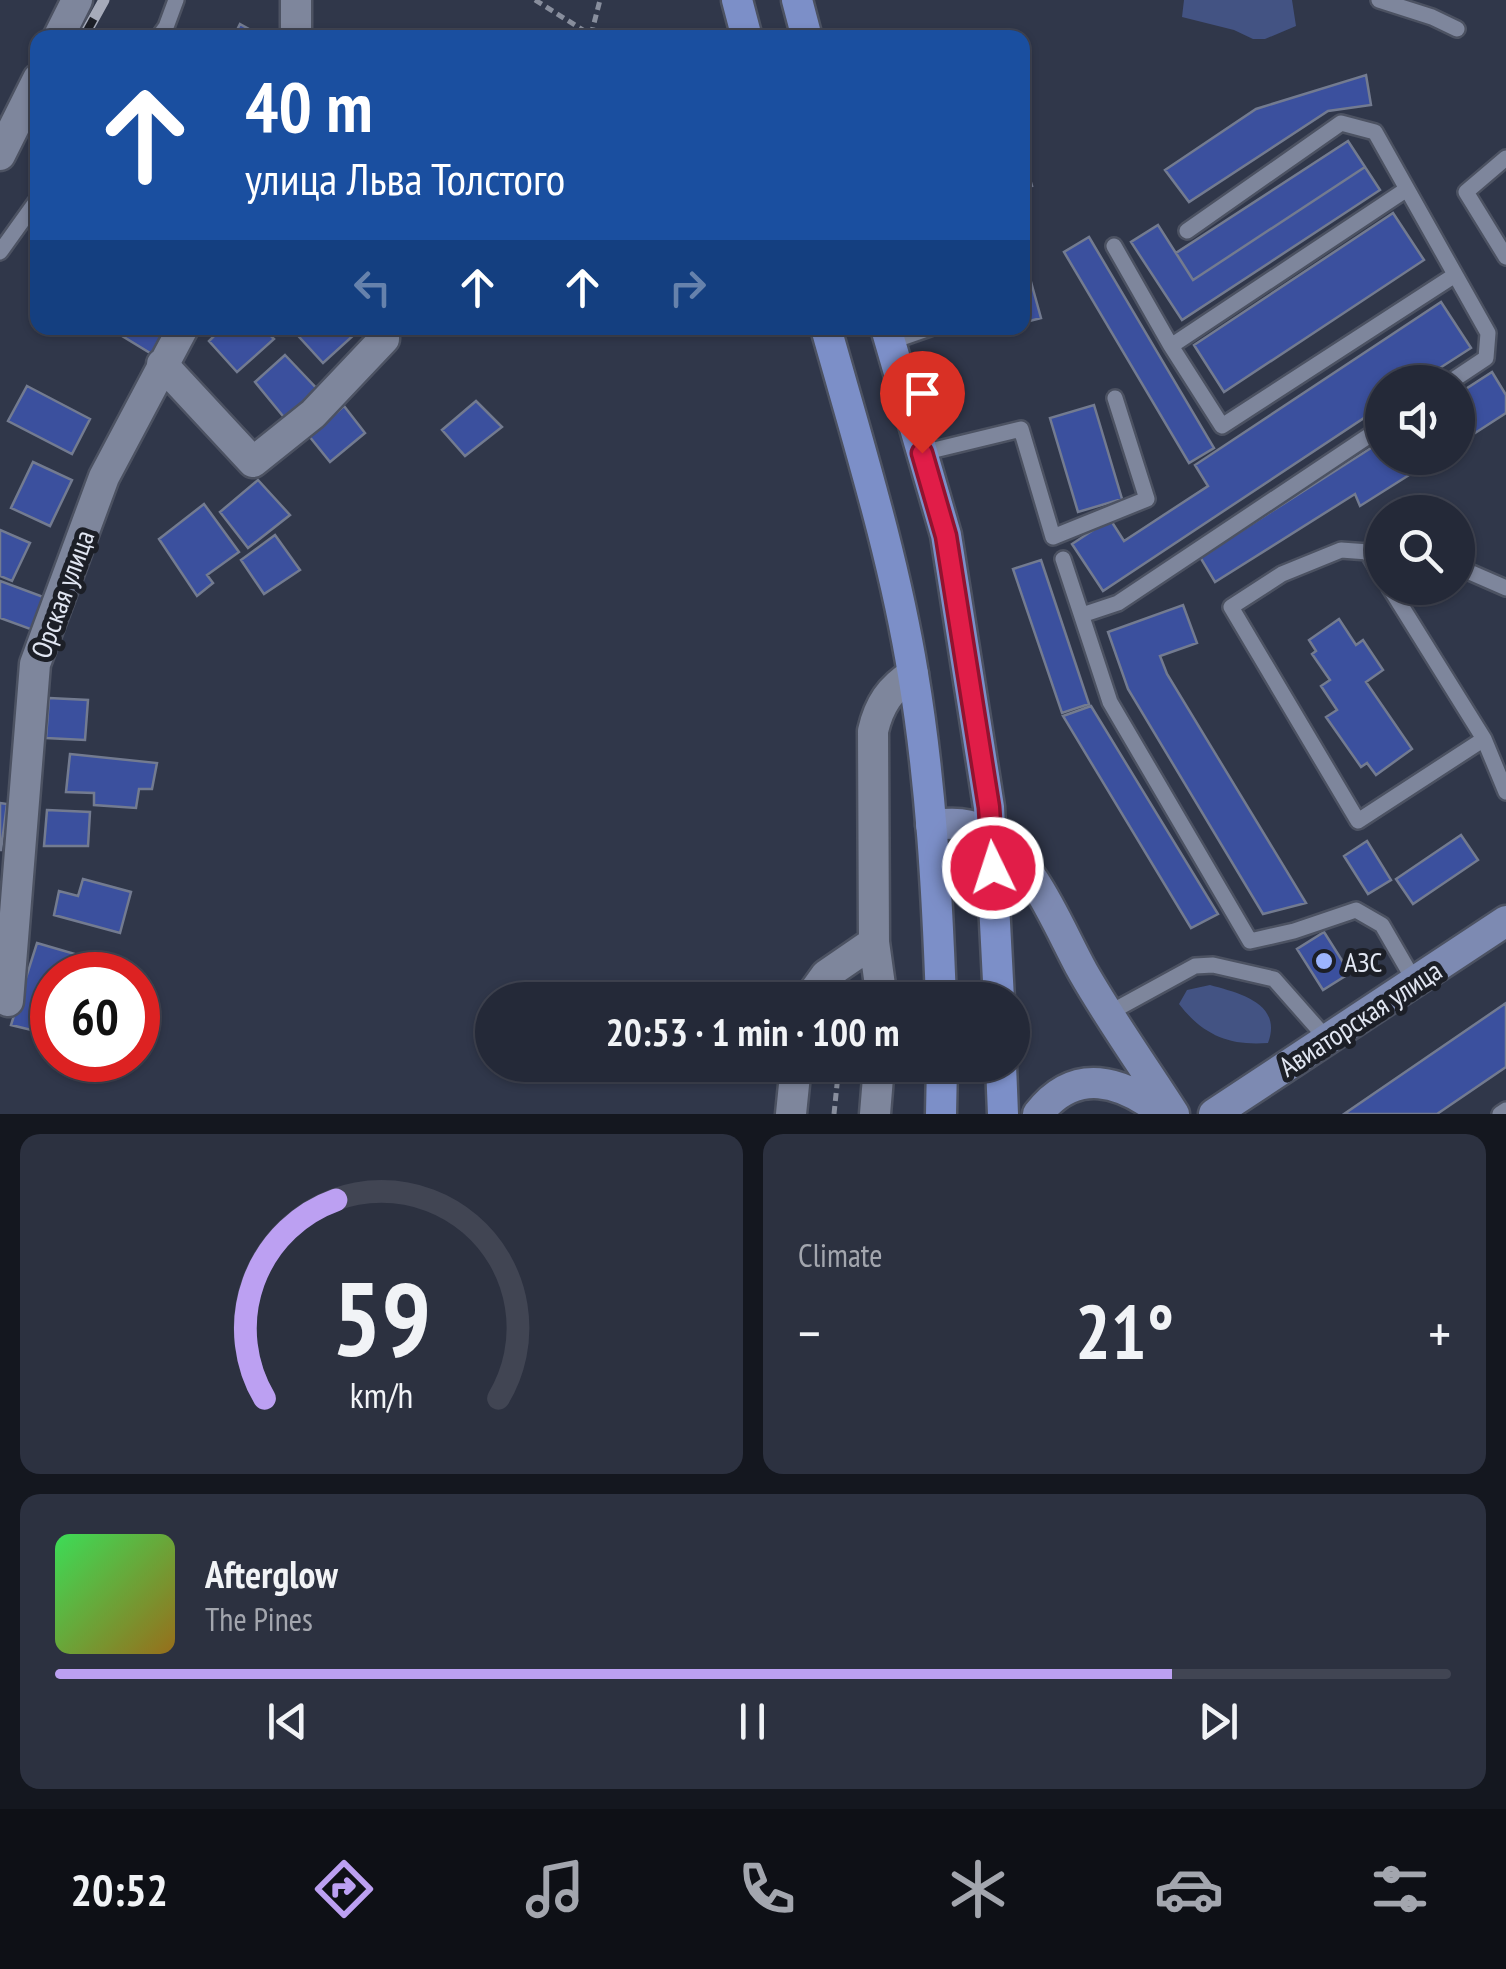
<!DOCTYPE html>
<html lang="en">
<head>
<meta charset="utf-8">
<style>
  :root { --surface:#242938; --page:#2c3140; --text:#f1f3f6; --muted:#a3a6ae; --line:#414553; --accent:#bca0f2 }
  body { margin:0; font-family:"PT Sans Narrow",sans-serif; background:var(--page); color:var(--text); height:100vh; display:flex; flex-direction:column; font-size:38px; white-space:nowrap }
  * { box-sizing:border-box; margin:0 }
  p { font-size:32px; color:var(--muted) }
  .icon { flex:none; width:55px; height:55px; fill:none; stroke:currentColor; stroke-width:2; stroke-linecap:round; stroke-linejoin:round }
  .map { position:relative; height:1114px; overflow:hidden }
  .sheet { display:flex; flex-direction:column; gap:20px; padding:20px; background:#14171f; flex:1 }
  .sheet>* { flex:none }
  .banner { position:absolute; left:30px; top:30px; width:1000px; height:305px; border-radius:20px; box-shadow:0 2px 8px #0004,0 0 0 2px var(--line); background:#1a4fa0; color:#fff; overflow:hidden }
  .tools { position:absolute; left:1365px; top:365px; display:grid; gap:20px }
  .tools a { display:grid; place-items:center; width:110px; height:110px; border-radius:50%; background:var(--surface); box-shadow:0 2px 8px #0004,0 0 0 2px var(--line); font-size:50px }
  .speed { position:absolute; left:30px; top:952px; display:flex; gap:20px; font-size:50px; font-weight:700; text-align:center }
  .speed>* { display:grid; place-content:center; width:130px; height:130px; border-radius:50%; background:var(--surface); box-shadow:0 2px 8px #0004,0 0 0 2px var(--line); line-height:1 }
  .speed .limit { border:15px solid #d22; background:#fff; color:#111 }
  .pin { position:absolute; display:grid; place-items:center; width:85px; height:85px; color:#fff; margin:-102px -42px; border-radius:50% 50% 50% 0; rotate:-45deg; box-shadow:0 0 10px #0007 }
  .pin .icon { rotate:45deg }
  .me { position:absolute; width:110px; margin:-55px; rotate:356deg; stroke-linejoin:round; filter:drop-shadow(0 0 8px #0008) }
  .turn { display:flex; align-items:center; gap:35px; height:210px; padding:0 50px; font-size:45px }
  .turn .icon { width:130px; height:130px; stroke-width:2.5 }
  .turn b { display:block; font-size:70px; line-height:85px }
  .lanes { display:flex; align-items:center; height:95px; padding:0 50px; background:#0003; justify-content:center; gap:50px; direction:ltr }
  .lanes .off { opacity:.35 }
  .big { font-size:75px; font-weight:800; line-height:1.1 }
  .sheet .tile { flex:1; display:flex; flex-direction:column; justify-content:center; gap:15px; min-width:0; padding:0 35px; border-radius:20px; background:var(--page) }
  .sheet .dial { align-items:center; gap:0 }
  .dial svg { height:260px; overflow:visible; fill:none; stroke:var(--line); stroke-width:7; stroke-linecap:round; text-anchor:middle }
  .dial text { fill:var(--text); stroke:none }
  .song { display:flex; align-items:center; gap:30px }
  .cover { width:120px; height:120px; border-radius:15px; background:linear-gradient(135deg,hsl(130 70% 55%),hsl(40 70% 35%)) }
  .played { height:10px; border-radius:5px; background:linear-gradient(90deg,var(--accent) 80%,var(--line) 80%) }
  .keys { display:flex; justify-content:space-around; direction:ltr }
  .heat { display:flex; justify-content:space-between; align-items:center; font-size:55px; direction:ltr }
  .sheet .tiles { flex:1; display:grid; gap:20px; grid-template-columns:1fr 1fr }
  .tile:last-child { grid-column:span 2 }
  .trip { position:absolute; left:475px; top:982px; width:555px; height:100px; border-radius:50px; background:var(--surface); box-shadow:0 2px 8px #0004,0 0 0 2px var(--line); font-weight:800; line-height:100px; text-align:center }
  .tabs { display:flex; height:160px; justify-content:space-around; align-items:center; background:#0e1016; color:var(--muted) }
  .tabs .icon { width:70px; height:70px }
  .tabs .current { color:var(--accent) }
  .tabs b { font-size:45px; color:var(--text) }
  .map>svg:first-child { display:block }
</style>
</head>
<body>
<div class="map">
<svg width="1506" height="1114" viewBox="0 0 1506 1114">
  <rect width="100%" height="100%" fill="#30374a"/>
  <path fill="#435383" d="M 1184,0 L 1292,0 L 1296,26 L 1265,39 L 1253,39 L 1234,30 L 1182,17 Z
    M 1210,985 C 1239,993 1283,1003 1268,1043 C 1229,1046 1203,1035 1179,1004 L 1187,990 Z"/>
  <path fill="#3b509e" stroke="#737b90" stroke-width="2.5" d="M 240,24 L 265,38 L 233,38 Z
    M 1366,75 L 1371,105 L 1328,111 L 1189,202 L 1165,170 L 1256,109 Z
    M 1348,141 L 1365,167 L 1193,280 L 1176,253 Z
    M 1022,152 L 1032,186 L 1022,189 Z
    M 1365,167 L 1380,190 L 1182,320 L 1131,242 L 1158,225 L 1193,280 Z
    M 1393,213 L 1424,260 L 1224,392 L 1194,345 Z
    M 1089,237 L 1214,448 L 1189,463 L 1064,252 Z
    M 1028,271 L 1041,318 L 1022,323 L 1022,273 Z
    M 1441,302 L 1471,348 L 1418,382 L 1382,382 L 1382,406 L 1103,591 L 1072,544 L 1110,519 L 1124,541 L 1208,486 L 1195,465 Z
    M 123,328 L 172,328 L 155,356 L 119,334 Z
    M 222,328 L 263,328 L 274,339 L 237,372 L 209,341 Z
    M 291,328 L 351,328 L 356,333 L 323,363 Z
    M 285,355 L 320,392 L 287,421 L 255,382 Z
    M 1492,372 L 1506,395 L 1506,413 L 1458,444 L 1458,394 Z
    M 27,386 L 90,419 L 72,454 L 8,421 Z
    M 476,401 L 502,427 L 465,456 L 442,430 Z
    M 1094,405 L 1122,499 L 1078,512 L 1050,418 Z
    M 344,406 L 365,433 L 330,462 L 309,436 Z
    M 1382,441 L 1382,458 L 1436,458 L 1360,506 L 1355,494 L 1215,582 L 1200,557 Z
    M 33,462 L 72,480 L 50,526 L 11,508 Z
    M 258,480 L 290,515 L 248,548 L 220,512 Z
    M 204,504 L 239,552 L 207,575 L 213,583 L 197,596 L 159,539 Z
    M 0,530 L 30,543 L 12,581 L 0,576 Z
    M 275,535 L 300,570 L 264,594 L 241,560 Z
    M 1041,560 L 1089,704 L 1062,713 L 1013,569 Z
    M 0,581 L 46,598 L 33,630 L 0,618 Z
    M 1183,605 L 1197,643 L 1160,656 L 1167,674 L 1306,903 L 1263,914 L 1128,689 L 1108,632 Z
    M 1339,619 L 1356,645 L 1363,640 L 1383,670 L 1366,682 L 1412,749 L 1376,775 L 1367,763 L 1361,767 L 1326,717 L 1337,710 L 1321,686 L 1330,680 L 1312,654 L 1316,651 L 1309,640 Z
    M 49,698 L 88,700 L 85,740 L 46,738 Z
    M 1091,706 L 1218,914 L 1191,928 L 1063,716 Z
    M 70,754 L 157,763 L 152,789 L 139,789 L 136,808 L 94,805 L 94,793 L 66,792 Z
    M 0,803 L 7,804 L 1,850 L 0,850 Z
    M 47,810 L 90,812 L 88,846 L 44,846 Z
    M 1461,835 L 1478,860 L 1413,904 L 1396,879 Z
    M 1367,841 L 1391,880 L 1368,894 L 1344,856 Z
    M 83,879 L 131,892 L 120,933 L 54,915 L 59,891 L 78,896 Z
    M 1324,932 L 1350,973 L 1323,990 L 1297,949 Z
    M 37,943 L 99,961 L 95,975 L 52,975 L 52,1035 L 11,1025 Z
    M 1506,1003 L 1506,1067 L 1437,1114 L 1344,1114 Z"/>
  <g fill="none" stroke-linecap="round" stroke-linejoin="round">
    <g stroke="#4c5262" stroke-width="20">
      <path id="lane" d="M 1379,0 L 1432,17 L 1457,29
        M 158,38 L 166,27 L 176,0
        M 1506,158 L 1466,192 L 1506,257
        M 1407,189 L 1171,346 L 1222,426 L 1455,275
        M 1187,231 L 1341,123 L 1375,132 L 1488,333 L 1486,358 L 1450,382
        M 1114,246 L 1171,346
        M 0,252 L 38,199
        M 890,342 L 930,328
        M 922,453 L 1021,429 L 1053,537 L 1147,499 L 1115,398
        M 1367,551 L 1382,576
        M 1382,553 L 1341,550 L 1282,574 L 1231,607 L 1358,821 L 1484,739 L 1506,792
        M 1063,559 L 1110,702 L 1250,941 L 1294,931 L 1356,910 L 1382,925 L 1415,982
        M 1458,567 L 1506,588
        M 1390,588 L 1484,739
        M 1082,615 L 1118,603 L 1382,427
        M 1109,1013 L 1195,966 L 1213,965 L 1274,979 L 1327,1039
        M 1500,1114 L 1506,1110"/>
    </g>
    <g stroke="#4c5262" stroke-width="35">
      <path id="street" d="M 58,38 L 77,0
        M 296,38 L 296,0
        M 0,155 L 38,79
        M 162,364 L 253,462 L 313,414 L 384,339 L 384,328
        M 808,1000 L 826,975 L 874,942
        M 882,1000 L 874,942 L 873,731 C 879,705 890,688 913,674
        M 8,1001 L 35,664 L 104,477 L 183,328
        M 791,1114 L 796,1065
        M 875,1114 L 879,1065"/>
    </g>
    <g stroke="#4c5262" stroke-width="35">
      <path id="secondary" d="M 931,825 C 953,823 969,822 989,834 C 1035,863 1058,927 1083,972 C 1111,1021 1144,1067 1174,1114
        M 1038,1114 C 1075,1066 1122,1080 1164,1114
        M 1214,1114 L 1506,921"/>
    </g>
    <g stroke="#4c5262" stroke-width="35">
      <path id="primary" d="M 737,0 L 747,38
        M 797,0 L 807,38
        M 826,328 C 858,442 894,557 913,674 C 931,782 937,891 941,1000
        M 886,328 L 946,535 L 989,807 L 999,1000
        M 1001,1065 L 1003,1114
        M 941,1114 L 942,1065"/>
    </g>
    <path stroke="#888e9d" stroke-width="5" stroke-dasharray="8 5" stroke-linecap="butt" d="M 535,0 L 591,35 L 589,38
      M 591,35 L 600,0
      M 834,1114 L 839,1065"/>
    <use href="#lane" stroke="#7e869c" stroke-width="15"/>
    <use href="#street" stroke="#7e869c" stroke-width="30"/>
    <use href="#secondary" stroke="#7d8ab2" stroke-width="30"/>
    <use href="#primary" stroke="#7c8fc8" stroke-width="30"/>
    <g stroke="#a6abba" stroke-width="11">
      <path id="rail" d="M 83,38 L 104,0"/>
    </g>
    <use href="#rail" stroke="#1c1f27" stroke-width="8" stroke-dasharray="22" stroke-linecap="butt"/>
  </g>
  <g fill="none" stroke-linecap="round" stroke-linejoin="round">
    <g stroke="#92132f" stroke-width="25">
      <path id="route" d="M 922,453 L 946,536 L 989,807 L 993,868"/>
    </g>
    <use href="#route" stroke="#e11d48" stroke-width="18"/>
  </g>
  <circle fill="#9bb4fd" stroke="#1c1f27" stroke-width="4" cx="1324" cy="961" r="10"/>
  <g text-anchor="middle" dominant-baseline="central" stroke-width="10" stroke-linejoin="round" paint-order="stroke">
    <g font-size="28" fill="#e1e6f2" stroke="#1c1f27">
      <text transform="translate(62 594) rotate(-70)">Орская улица</text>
      <text transform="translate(1360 1018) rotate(-33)">Авиаторская улица</text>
    </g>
    <g font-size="28" fill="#e1e6f2" stroke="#1c1f27" text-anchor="start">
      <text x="1344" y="961">АЗС</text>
    </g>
  </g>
</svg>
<div class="tools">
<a><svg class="icon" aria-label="sound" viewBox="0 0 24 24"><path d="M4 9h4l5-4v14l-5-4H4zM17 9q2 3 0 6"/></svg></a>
<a><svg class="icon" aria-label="search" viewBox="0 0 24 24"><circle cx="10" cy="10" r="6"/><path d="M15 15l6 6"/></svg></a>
</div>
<div class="speed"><div class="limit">60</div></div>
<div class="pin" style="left:922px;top:453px;background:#d93025"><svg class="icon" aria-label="arrive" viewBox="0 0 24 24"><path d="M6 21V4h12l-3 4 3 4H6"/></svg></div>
<svg class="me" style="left:993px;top:868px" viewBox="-20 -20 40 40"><circle r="17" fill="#e11d48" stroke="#fff" stroke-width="3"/><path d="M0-11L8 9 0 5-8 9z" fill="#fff"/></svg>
<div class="trip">20:53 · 1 min · 100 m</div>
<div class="banner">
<div class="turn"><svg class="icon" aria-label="ahead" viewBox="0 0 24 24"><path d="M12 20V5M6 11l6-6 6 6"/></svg><div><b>40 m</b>улица Льва Толстого</div></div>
<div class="lanes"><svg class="icon off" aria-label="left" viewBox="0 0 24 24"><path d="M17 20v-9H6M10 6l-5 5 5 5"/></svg><svg class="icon" aria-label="ahead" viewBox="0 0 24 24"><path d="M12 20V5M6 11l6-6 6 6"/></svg><svg class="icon" aria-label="ahead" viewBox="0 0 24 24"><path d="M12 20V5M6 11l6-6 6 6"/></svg><svg class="icon off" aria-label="right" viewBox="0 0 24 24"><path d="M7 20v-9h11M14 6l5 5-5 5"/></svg></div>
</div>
</div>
<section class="sheet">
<div class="tiles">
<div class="tile dial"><svg viewBox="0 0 100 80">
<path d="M14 69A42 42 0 1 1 86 69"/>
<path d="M14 69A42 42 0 0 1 36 8" stroke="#bca0f2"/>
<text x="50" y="56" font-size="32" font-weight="700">59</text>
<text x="50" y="72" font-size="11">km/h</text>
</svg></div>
<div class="tile"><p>Climate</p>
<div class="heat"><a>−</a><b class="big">21°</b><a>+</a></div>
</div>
<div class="tile">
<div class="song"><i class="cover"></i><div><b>Afterglow</b><p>The Pines</p></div></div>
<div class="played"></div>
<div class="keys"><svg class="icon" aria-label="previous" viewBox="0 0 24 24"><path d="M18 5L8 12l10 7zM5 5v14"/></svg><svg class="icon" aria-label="pause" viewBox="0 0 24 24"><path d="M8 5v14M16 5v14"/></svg><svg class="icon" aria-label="next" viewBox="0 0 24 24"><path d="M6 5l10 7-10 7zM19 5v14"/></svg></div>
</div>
</div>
</section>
<nav class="tabs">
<b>20:52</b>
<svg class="icon current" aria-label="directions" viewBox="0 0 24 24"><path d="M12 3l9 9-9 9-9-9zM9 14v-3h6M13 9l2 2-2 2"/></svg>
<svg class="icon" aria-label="music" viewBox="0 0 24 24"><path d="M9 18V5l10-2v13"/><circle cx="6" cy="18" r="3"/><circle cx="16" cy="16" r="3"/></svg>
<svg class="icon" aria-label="phone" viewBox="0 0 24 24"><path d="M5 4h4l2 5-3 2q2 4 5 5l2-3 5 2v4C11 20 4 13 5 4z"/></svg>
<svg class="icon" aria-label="climate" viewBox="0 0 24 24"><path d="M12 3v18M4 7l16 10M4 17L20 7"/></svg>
<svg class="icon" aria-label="car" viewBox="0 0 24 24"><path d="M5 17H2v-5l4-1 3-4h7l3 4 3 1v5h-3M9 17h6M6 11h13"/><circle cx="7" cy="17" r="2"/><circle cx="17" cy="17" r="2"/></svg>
<svg class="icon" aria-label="filters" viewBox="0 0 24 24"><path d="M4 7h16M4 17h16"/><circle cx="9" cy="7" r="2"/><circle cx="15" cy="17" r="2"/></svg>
</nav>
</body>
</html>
